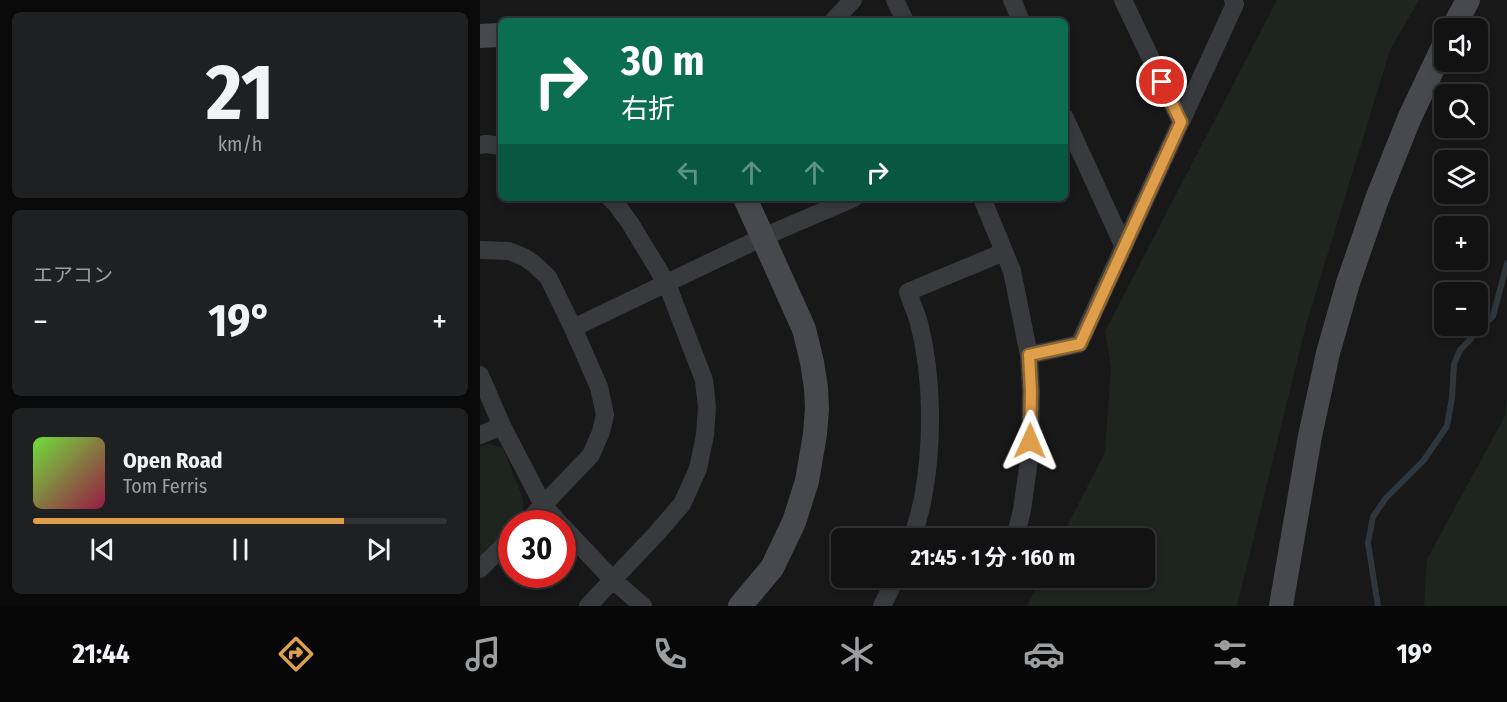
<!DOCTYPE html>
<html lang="ja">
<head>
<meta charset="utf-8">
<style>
  :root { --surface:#121213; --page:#1f2021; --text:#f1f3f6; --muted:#9c9ea0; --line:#313233; --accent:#df9e4a }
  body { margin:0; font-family:"Fira Sans Condensed","Noto Sans JP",sans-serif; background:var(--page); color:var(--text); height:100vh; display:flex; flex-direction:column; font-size:22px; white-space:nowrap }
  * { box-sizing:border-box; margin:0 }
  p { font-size:20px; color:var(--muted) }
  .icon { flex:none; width:33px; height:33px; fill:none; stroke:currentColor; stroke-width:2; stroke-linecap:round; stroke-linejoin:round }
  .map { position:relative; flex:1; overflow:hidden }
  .side { display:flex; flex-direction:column; gap:12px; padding:12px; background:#0a0a0a; width:480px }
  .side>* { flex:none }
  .top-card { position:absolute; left:18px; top:18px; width:570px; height:183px; border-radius:9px; box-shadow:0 3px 9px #0003,0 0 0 2px var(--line); background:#0b6e4f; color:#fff; overflow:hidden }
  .fabs { position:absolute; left:954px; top:18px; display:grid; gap:12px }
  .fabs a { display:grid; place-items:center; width:54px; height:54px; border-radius:9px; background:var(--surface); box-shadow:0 3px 9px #0003,0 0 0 2px var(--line); font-size:30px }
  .speed { position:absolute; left:18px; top:510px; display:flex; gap:12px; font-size:30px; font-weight:700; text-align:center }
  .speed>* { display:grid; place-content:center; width:78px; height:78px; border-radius:50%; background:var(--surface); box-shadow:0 3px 9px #0003,0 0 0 2px var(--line); line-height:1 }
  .speed .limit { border:9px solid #d22; background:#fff; color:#111 }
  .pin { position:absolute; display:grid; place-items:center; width:51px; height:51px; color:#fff; margin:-26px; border:3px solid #fff; border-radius:50%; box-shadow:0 2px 6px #0007 }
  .me { position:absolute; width:66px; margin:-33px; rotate:1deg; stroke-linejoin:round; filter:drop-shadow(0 0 4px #0008) }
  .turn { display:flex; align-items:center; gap:21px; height:126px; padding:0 24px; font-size:27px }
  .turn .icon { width:78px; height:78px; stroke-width:2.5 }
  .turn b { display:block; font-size:42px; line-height:51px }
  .lanes { display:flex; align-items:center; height:57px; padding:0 24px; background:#0003; justify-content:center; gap:30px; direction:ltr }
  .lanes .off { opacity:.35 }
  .big { font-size:45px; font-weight:700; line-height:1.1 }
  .side .card { flex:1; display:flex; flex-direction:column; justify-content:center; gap:9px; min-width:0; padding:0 21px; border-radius:9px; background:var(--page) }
  .side .dial { align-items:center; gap:0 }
  .dial b { font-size:78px; line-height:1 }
  .song { display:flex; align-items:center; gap:18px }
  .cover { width:72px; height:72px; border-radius:9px; background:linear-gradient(135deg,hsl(100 70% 55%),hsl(340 70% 35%)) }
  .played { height:6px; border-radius:3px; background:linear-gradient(90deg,var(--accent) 75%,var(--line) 75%) }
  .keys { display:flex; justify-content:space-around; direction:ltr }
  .heat { display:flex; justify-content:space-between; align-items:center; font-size:33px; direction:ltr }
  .trip { position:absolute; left:351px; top:528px; width:324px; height:60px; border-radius:9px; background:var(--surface); box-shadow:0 3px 9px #0003,0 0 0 2px var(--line); font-weight:700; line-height:60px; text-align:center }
  .dock { display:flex; height:96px; justify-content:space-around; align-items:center; background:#070708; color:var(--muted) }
  .dock .icon { width:42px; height:42px }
  .dock .on { color:var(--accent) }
  .dock b { font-size:27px; color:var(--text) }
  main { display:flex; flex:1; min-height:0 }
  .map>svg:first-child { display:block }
</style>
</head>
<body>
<main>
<section class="side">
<div class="card dial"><b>21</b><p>km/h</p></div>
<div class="card"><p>エアコン</p>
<div class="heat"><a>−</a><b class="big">19°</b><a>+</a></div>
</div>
<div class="card">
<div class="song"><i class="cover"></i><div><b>Open Road</b><p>Tom Ferris</p></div></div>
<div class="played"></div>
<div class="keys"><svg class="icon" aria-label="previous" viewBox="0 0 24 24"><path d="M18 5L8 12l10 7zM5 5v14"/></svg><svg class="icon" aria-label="pause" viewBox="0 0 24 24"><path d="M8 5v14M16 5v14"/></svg><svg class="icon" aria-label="next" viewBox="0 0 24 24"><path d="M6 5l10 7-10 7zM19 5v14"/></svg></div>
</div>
</section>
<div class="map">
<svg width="1027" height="606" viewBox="0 0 1027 606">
  <rect width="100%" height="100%" fill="#181819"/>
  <path fill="#1e241e" d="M 797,0 L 939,0 L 910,50 L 826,325 L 757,606 L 547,606 L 561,578 L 664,578 L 664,538 L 581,538 L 625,452 L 631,367 L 625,331 Z
    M 1027,398 L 1027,606 L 944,606 L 947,559 L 1025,416 Z
    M 8,444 L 23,448 L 43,499 L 43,514 L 33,523 L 31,525 L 0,557 L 0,447 Z"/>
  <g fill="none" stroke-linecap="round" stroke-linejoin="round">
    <path stroke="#2f373c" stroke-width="6" d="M 898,606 L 888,543 L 893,517 L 905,499 L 944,460 L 967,426 L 972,398 L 974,364 L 980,350 L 1013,316 L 1027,263"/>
    <path stroke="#393a3e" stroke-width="18" d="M 415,0 L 425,21
      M 532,0 L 541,21
      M 643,0 L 701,122
      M 353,21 L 373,0
      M 585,118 L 644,247
      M 0,145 L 6,144 L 21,146
      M 502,198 L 532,271 L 549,355 L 551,391 L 550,453 L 542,510 L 535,538
      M 0,250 L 29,251 L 44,257 L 54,264 L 68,277 L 93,328 L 119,387 L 125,415 L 121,432 L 111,455 L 45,524
      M 93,328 L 283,237 L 374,198
      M 549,355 L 599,344 L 755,4 L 753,0
      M 0,375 L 22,426 L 63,505 L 80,524
      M 0,435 L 22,426
      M 82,526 L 133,580 L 163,606
      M 433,538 C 436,525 440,512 443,498 C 453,443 453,378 439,323 C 436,312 431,302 428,292 L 524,252
      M 0,569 L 32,537
      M 108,606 L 177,533 L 202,504 L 218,469 L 225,435 L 227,407 L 224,380 L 187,284 L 150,223 L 136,204 L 130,198
      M 402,606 L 416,578"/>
    <path stroke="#47494e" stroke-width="24" d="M 973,28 L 988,0
      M 0,36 L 21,35
      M 260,606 L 292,568 L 314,522 L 327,481 L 335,434 L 337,409 L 336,388 L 332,362 L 324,329 L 265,198
      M 801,606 L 830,436 L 848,353 L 868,283 L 897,199 L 929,119 L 964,45"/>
  </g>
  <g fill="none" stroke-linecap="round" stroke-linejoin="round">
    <g stroke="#916730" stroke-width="15">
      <path id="route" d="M 550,441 L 551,391 L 549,355 L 600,344 L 701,122 L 682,82"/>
    </g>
    <use href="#route" stroke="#df9e4a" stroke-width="10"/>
  </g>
</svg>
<div class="fabs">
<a><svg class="icon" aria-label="sound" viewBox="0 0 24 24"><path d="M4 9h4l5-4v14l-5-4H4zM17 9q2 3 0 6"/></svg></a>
<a><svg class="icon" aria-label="search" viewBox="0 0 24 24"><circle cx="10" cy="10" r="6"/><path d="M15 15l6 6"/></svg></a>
<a><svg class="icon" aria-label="layers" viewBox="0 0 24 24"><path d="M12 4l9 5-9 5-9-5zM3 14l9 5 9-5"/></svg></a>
<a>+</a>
<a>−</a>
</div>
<div class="speed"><div class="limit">30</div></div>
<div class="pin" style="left:682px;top:82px;background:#d93025"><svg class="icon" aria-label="arrive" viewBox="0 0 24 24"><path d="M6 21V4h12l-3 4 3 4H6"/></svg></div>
<svg class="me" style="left:550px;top:441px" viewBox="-20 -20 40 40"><path d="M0-17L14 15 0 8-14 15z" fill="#df9e4a" stroke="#fff" stroke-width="4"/></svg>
<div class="trip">21:45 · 1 分 · 160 m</div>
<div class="top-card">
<div class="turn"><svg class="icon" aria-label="right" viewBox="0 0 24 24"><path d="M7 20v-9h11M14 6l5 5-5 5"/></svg><div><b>30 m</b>右折</div></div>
<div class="lanes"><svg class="icon off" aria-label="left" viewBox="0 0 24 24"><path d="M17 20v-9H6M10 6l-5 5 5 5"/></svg><svg class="icon off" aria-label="ahead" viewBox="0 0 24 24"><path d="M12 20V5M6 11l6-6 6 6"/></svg><svg class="icon off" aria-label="ahead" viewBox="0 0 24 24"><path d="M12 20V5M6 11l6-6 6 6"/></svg><svg class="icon" aria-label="right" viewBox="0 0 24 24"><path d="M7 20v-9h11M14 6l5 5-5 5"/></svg></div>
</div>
</div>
</main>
<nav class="dock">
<b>21:44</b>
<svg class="icon on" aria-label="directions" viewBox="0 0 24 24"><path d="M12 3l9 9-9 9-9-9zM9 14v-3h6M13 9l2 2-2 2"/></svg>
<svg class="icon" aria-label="music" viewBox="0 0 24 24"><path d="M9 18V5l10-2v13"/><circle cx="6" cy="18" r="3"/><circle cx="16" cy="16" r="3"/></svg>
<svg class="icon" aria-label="phone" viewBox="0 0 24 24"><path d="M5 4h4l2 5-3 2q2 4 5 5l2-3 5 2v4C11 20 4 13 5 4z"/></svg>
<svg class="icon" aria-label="climate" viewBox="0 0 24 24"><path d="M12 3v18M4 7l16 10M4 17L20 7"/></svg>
<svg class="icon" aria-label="car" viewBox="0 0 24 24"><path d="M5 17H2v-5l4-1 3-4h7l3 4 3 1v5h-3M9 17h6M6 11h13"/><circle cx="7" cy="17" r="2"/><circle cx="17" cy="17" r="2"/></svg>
<svg class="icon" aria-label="filters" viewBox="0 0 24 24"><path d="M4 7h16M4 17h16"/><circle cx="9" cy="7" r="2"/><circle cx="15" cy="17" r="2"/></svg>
<b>19°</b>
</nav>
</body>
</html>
